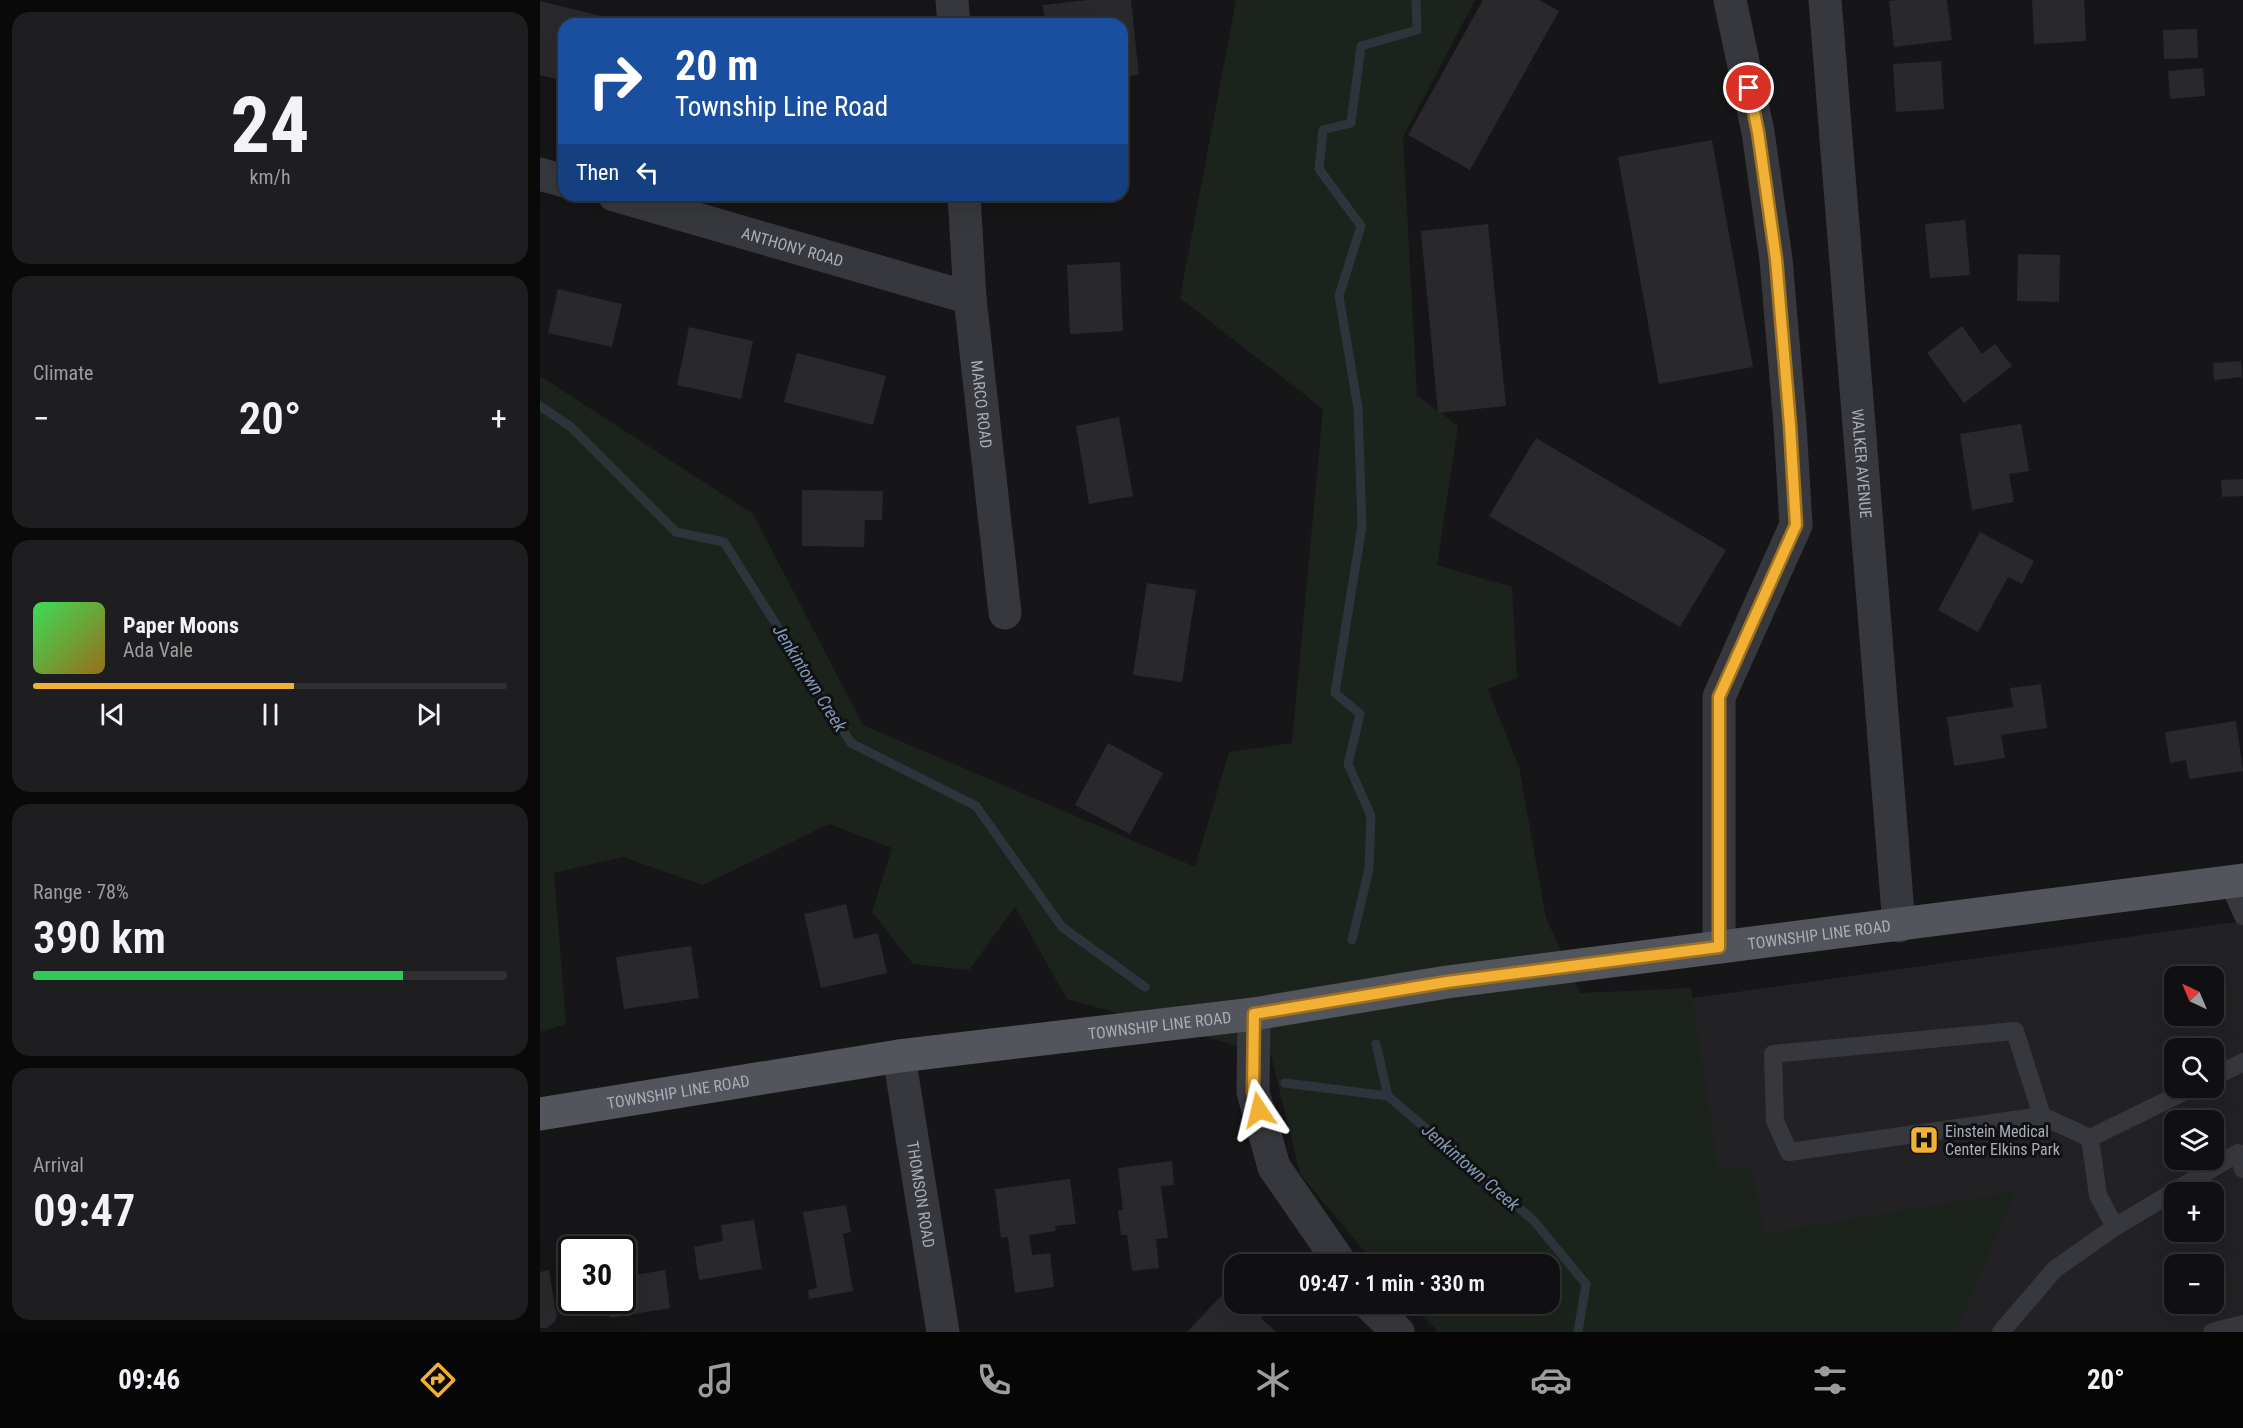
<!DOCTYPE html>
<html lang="en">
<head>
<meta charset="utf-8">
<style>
  :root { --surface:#101012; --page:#1e1e20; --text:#f1f3f6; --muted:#9c9d9f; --line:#303032; --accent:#f2b134 }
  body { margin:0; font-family:"Roboto Condensed",sans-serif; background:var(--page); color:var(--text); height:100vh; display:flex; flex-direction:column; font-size:22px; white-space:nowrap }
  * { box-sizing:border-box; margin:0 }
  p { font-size:20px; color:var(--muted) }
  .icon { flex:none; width:33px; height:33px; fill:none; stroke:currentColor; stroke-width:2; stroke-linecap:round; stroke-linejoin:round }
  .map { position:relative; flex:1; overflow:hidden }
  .drawer { display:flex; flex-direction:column; gap:12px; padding:12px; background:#09090a; width:540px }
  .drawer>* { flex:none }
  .guide { position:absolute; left:18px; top:18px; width:570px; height:183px; border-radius:18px; box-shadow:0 6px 24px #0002,0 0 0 2px var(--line); background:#1a4fa0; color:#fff; overflow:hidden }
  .needle { width:39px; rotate:316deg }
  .buttons { position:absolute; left:1624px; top:966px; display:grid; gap:12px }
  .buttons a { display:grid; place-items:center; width:60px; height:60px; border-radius:12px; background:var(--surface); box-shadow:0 6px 24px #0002,0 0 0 2px var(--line); font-size:30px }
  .speed { position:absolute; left:18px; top:1236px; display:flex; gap:12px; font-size:30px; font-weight:700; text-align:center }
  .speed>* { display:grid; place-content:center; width:78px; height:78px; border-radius:50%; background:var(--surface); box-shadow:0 6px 24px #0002,0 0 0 2px var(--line); line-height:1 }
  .speed .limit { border:3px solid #111; border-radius:9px; background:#fff; color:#111 }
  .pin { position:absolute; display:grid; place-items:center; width:51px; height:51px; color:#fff; margin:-26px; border:3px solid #fff; border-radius:50%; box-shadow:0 2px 6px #0007 }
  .me { position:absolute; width:66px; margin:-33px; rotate:350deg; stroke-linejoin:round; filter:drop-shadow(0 0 4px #0008) }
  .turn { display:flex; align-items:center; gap:21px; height:126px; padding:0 18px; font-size:27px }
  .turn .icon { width:78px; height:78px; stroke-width:2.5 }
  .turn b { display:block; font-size:42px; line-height:51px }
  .then { display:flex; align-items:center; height:57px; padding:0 18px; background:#0003; gap:12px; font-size:22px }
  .big { font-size:45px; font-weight:600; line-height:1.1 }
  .drawer .card { flex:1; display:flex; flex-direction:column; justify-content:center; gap:9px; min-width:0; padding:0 21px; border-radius:18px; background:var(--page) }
  .drawer .dial { align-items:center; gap:0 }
  .dial b { font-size:78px; line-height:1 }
  .song { display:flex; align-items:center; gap:18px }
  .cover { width:72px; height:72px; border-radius:9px; background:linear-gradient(135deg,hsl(130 70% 55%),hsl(40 70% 35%)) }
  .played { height:6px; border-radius:3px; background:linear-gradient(90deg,var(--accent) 55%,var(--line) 55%) }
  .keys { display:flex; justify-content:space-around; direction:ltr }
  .heat { display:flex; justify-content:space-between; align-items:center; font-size:33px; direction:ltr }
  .charge { height:9px; border-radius:4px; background:linear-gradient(90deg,#34c759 78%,var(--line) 0) }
  .trip { position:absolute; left:684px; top:1254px; width:336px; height:60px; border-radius:18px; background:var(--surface); box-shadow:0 6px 24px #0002,0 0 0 2px var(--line); font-weight:600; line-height:60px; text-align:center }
  .dock { display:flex; height:96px; justify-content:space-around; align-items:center; background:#060607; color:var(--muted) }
  .dock .icon { width:42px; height:42px }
  .dock .on { color:var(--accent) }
  .dock b { font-size:27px; color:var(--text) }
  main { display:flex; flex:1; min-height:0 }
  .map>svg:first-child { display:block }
</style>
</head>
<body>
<main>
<section class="drawer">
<div class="card dial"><b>24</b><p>km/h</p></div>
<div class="card"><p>Climate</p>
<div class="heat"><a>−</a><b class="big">20°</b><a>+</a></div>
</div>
<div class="card">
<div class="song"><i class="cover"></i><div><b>Paper Moons</b><p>Ada Vale</p></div></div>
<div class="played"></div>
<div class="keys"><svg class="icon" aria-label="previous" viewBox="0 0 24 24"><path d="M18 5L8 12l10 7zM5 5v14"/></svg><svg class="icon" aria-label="pause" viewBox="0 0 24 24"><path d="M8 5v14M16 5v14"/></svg><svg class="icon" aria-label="next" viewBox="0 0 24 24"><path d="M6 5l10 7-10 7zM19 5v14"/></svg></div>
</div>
<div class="card"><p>Range · 78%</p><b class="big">390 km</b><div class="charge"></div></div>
<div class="card"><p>Arrival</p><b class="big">09:47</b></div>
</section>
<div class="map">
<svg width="1703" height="1332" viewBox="0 0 1703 1332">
  <rect width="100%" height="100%" fill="#161618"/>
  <path fill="#222225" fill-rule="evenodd" d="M 1703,921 L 1703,1332 L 1322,1332 L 1170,1213 L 1068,1010 ZM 1635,976 L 1674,976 L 1674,1016 L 1635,1016 ZM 1635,1048 L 1674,1048 L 1674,1088 L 1635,1088 ZM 1635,1120 L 1674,1120 L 1674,1160 L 1635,1160 ZM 1635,1192 L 1674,1192 L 1674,1232 L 1635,1232 ZM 1635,1264 L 1674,1264 L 1674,1304 L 1635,1304 Z"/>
  <path fill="#1c231d" d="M 696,0 L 935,0 L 863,137 L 877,395 L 918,426 L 897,565 L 972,587 L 977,678 L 948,689 L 979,767 L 1006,918 L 1040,993 L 1151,988 L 1178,1167 L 1212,1170 L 1224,1233 L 1475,1192 L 1416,1332 L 899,1332 L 870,1304 L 1010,1304 L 1010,1264 L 835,1264 L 760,1174 L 731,1055 L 527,999 L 475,907 L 429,970 L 373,964 L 332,912 L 352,848 L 289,824 L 163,885 L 83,857 L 14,873 L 26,1024 L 0,1032 L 0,376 L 213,514 L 323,725 L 655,867 L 689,752 L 752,743 L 783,409 L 640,298 Z"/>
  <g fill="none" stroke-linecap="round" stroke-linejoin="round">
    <path stroke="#2c353c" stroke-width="9" d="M 0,406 L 31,427 L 136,532 L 184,542 L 311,743 L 436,806 L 522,927 L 605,987
      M 812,940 L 829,869 L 831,816 L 808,764 L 820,714 L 795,693 L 822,526 L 818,408 L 799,296 L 821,226 L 779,169 L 783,130 L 811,123 L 821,46 L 877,30 L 876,0
      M 836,1044 L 848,1096
      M 745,1083 L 848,1096 L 994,1221 L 1046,1284 L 1038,1332"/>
  </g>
  <path fill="#29292c" d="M 549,0 L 591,0 L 599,75 L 582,77 L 582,24 L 505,24 L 503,5 Z
    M 943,0 L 999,0 L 1019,11 L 930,170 L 868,135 Z
    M 1360,0 L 1407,0 L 1412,40 L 1354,47 L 1349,1 Z
    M 1492,0 L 1544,0 L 1546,41 L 1494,44 Z
    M 0,1 L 65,17 L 63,24 L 24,24 L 24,81 L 0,75 Z
    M 1657,29 L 1658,58 L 1624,59 L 1623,30 Z
    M 1401,61 L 1404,109 L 1356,112 L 1353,64 Z
    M 1663,68 L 1665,96 L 1630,99 L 1628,71 Z
    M 1172,140 L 1213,367 L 1119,384 L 1078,157 Z
    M 527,195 L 576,195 L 576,197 L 528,201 Z
    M 1425,220 L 1430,275 L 1390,278 L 1385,224 Z
    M 948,224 L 966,406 L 898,413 L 881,231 Z
    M 1478,254 L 1520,255 L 1519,302 L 1477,301 Z
    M 580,262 L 583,331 L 530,334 L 527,265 Z
    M 18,289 L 82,304 L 72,347 L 8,333 Z
    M 1422,326 L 1442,354 L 1455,344 L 1472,366 L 1424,403 L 1387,353 Z
    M 149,327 L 213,341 L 201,399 L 137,385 Z
    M 257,353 L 346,376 L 333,425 L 244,402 Z
    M 1701,361 L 1702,377 L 1674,380 L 1673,363 Z
    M 579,417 L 593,496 L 549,504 L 536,426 Z
    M 1481,424 L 1489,471 L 1469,474 L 1474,502 L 1432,510 L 1420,434 Z
    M 996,438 L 1186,550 L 1140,627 L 949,516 Z
    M 1703,479 L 1703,496 L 1682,497 L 1681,480 Z
    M 262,490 L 343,491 L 342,520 L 325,520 L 324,547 L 262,546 Z
    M 1440,532 L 1494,561 L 1482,584 L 1468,577 L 1438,632 L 1398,610 Z
    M 607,583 L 656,590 L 642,682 L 593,675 Z
    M 1501,684 L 1507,728 L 1461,735 L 1465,758 L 1414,766 L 1407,717 L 1473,707 L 1470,688 Z
    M 1696,721 L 1703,771 L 1649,779 L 1646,760 L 1630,763 L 1625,732 Z
    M 568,743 L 623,773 L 590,834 L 535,805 Z
    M 306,904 L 314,939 L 338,933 L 347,973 L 281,988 L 264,914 Z
    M 151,946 L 159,998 L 84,1009 L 76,957 Z
    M 632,1161 L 634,1185 L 621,1186 L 628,1238 L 616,1239 L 619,1268 L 592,1271 L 587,1235 L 581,1235 L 578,1210 L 583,1210 L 578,1168 Z
    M 530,1179 L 536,1224 L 515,1226 L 516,1231 L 489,1235 L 492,1255 L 510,1253 L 514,1287 L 475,1293 L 468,1237 L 461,1238 L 455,1189 Z
    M 306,1205 L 311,1232 L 303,1234 L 313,1291 L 269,1299 L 268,1290 L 277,1288 L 263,1212 Z
    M 214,1220 L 222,1269 L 159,1280 L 154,1247 L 183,1241 L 181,1225 Z
    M 9,1270 L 15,1308 L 17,1314 L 15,1322 L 7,1328 L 0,1328 L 0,1272 Z
    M 125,1270 L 130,1308 L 70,1318 L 67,1300 L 82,1300 L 82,1277 Z
    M 694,1282 L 694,1304 L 722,1304 L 729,1310 L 721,1318 L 736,1332 L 647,1332 Z"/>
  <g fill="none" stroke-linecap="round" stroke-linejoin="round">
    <path stroke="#37383d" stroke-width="18" d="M 1688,882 L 1703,916
      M 1674,1077 L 1703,1062
      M 1502,1116 L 1475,1031 L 1233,1054 L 1235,1121 L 1249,1152 L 1502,1116 L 1550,1138 L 1652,1088
      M 1550,1138 L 1558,1195 L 1575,1227
      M 1461,1332 L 1515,1269 L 1575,1227 L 1698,1153 L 1703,1169
      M 1672,1332 L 1703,1324"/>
    <g stroke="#37383d" stroke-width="33">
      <path d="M 412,0 L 414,24"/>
      <path id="s1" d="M 1285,0 L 1359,926"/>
      <path d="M 0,174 L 24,181"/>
      <path id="s2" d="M 74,195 L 430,298"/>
      <path id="s3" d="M 424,195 L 430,298 L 465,613"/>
      <path d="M 1179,947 L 1179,697 L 1256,525 L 1250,425 L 1236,259 L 1218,132 L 1190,0"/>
      <path d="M 714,1014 L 713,1092 L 734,1167 L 801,1264"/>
      <path id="s4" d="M 359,1056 L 403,1332"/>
      <path d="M 829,1304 L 858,1332"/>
    </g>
    <path stroke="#53555c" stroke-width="33" id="s5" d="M 0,1114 L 359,1056 L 714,1014 L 907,982 L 1703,880"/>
  </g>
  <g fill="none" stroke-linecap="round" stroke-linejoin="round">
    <g stroke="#9d7322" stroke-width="15">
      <path id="route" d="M 719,1110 L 713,1092 L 714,1014 L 907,982 L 1179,947 L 1179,697 L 1256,525 L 1250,425 L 1236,259 L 1218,132 L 1209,88"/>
    </g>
    <use href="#route" stroke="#f2b134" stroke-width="10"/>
  </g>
  <defs>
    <g id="hospital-square" transform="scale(1.5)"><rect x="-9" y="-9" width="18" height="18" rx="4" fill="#f2b134" stroke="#111113"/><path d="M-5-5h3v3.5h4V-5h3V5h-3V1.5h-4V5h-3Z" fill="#111"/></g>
  </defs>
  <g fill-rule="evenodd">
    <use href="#hospital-square" x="1384" y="1140"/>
  </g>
  <g text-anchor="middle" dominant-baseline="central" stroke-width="6" stroke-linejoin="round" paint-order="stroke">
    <g font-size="16" fill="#a8adb8" stroke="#111113">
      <text stroke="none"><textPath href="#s2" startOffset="186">ANTHONY ROAD</textPath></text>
      <text stroke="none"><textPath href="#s3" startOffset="210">MARCO ROAD</textPath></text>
      <text stroke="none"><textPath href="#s1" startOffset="465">WALKER AVENUE</textPath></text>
      <text stroke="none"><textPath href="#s5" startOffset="1292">TOWNSHIP LINE ROAD</textPath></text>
      <text stroke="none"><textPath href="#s5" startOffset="626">TOWNSHIP LINE ROAD</textPath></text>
      <text stroke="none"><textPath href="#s5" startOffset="140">TOWNSHIP LINE ROAD</textPath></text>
      <text stroke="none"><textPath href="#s4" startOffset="140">THOMSON ROAD</textPath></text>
    </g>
    <g font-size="16" fill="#a8adb8" stroke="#111113" text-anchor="start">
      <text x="1405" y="1131">Einstein Medical<tspan x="1405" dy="18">Center Elkins Park</tspan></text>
    </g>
    <g font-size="18" font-style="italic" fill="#7f9bb3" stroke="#111113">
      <text transform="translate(270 678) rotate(58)">Jenkintown Creek</text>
      <text transform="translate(931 1167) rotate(41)">Jenkintown Creek</text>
    </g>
  </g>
</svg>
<div class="buttons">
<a><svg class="needle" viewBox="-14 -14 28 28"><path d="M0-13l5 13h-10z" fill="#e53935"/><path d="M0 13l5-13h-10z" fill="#9c9d9f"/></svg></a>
<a><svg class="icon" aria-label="search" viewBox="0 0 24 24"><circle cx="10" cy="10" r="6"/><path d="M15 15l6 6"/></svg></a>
<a><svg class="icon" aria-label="layers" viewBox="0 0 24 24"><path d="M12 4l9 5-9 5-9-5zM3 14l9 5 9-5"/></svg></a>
<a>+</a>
<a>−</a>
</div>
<div class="speed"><div class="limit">30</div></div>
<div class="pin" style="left:1209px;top:88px;background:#d93025"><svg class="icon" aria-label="arrive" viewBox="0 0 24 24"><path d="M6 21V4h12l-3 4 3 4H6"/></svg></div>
<svg class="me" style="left:719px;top:1110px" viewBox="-20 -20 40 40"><path d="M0-17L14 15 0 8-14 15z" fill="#f2b134" stroke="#fff" stroke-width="4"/></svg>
<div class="trip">09:47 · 1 min · 330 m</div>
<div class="guide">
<div class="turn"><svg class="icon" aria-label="right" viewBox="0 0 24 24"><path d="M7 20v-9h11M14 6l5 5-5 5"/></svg><div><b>20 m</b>Township Line Road</div></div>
<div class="then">Then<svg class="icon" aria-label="left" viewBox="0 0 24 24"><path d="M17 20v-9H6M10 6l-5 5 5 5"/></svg></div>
</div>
</div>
</main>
<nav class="dock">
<b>09:46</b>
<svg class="icon on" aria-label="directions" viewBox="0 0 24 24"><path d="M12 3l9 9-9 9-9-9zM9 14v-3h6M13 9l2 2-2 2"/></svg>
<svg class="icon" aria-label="music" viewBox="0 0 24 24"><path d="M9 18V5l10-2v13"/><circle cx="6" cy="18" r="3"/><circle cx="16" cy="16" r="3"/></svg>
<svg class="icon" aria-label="phone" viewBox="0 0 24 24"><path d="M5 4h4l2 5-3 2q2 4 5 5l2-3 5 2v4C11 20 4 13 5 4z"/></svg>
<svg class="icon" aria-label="climate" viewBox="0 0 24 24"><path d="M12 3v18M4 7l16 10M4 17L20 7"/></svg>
<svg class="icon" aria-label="car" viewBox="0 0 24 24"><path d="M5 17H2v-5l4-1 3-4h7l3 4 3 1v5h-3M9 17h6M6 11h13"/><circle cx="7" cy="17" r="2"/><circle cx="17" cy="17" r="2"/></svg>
<svg class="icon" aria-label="filters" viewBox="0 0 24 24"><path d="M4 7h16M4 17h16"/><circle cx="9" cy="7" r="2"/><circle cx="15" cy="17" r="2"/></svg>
<b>20°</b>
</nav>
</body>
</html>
